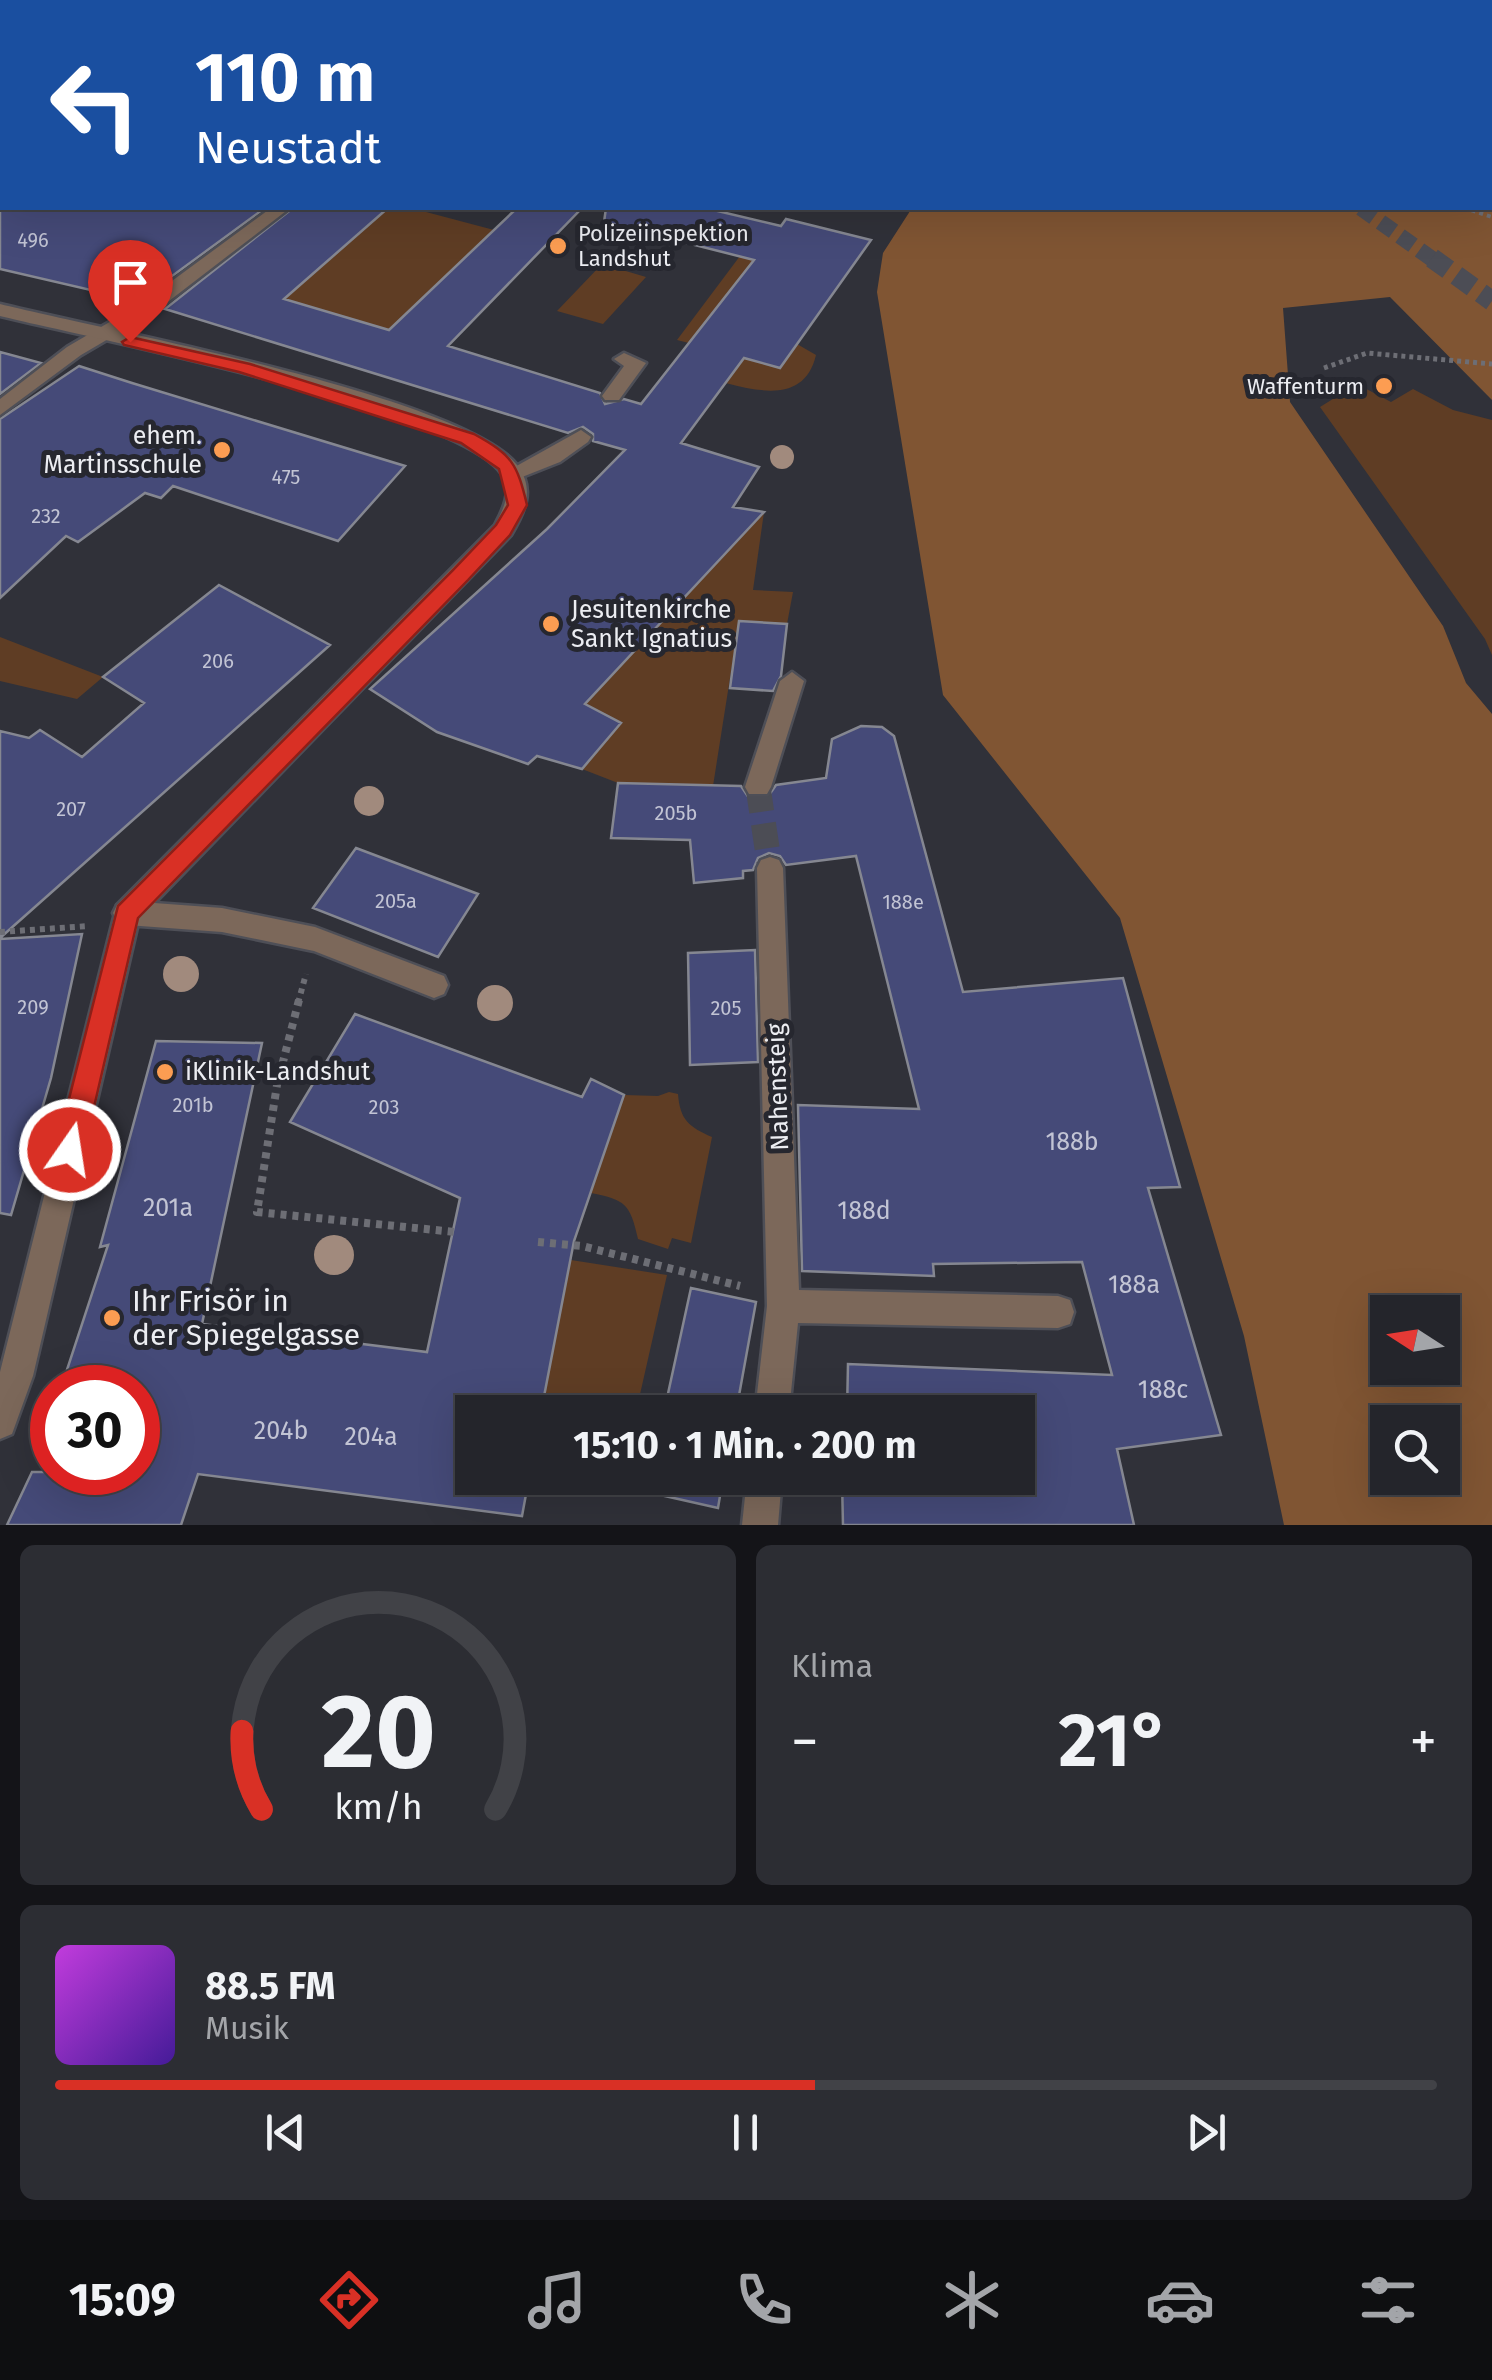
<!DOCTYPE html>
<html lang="de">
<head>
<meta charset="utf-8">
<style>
  :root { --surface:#24252b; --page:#2c2d33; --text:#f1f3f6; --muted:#a3a5a9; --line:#414247; --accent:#d93025 }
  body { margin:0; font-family:"Fira Sans",sans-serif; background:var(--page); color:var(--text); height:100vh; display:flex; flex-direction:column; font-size:38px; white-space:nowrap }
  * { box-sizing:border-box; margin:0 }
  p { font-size:32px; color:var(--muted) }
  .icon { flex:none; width:55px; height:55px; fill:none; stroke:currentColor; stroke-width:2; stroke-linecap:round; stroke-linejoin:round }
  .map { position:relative; height:1525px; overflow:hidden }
  .panel { display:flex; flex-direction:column; gap:20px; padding:20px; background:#141418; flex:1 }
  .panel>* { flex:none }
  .guide { position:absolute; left:0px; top:0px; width:1492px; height:210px; box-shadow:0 10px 40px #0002,0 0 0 2px var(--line); background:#1a4fa0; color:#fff; overflow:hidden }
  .needle { width:65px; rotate:282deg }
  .controls { position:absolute; left:1370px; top:1295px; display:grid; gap:20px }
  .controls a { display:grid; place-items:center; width:90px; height:90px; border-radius:0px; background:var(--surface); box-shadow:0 10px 40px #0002,0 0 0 2px var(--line); font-size:50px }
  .speed { position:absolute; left:30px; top:1365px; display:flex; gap:20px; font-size:50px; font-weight:700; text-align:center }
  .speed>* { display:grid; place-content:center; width:130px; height:130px; border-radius:50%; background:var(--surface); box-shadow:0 10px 40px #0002,0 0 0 2px var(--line); line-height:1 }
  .speed .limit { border:15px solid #d22; background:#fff; color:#111 }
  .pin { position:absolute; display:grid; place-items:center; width:85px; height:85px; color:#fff; margin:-102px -42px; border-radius:50% 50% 50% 0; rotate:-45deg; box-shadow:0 0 10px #0007 }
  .pin .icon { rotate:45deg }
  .me { position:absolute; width:110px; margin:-55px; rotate:13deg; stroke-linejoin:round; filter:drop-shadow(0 0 8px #0008) }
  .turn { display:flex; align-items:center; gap:35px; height:210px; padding:0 30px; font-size:45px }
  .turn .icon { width:130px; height:130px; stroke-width:2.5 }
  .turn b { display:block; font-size:70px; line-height:85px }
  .big { font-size:75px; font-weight:700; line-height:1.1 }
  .panel .tile { flex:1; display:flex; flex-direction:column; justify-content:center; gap:15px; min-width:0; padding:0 35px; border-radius:15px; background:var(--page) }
  .panel .dial { align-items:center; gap:0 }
  .dial svg { height:260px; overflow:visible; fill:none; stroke:var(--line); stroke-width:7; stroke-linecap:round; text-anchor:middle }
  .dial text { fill:var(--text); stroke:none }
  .song { display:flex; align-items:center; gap:30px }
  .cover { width:120px; height:120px; border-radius:15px; background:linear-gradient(135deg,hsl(290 70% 55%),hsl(260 70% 35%)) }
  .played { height:10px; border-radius:5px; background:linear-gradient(90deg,var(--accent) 55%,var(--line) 55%) }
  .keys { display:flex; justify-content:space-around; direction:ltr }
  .heat { display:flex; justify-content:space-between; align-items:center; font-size:55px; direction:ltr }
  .panel .tiles { flex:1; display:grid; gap:20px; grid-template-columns:1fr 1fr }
  .tile:last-child { grid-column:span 2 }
  .trip { position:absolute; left:455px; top:1395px; width:580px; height:100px; border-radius:0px; background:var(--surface); box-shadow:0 10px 40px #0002,0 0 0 2px var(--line); font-weight:700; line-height:100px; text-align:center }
  .tab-bar { display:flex; height:160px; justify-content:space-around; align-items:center; background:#0e0f11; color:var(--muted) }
  .tab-bar .icon { width:70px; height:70px }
  .tab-bar .current { color:var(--accent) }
  .tab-bar b { font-size:45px; color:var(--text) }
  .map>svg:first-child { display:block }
</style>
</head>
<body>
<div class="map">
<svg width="1492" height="1525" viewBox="0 0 1492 1525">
  <rect width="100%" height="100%" fill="#303139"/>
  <path fill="#5f3d24" d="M 388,208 L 411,208 L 494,230 L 389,330 L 284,299 Z
    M 740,256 L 754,260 L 689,343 L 677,340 Z
    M 602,264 L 646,277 L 603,324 L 557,311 Z
    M 797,344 L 816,355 C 802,414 737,384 695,375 L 714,350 L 780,368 Z
    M 1357,384 L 1391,402 L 1413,389 L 1453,410 L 1492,420 L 1492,655 L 1485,639 L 1320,407 Z
    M 764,512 L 753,590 L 793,592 L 787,624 L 739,621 L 713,786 L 618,783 L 582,769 L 621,723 L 585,704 Z
    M 0,637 L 103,677 L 77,699 L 0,681 Z
    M 669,1092 L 678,1094 C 680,1120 689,1127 712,1137 L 691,1243 L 672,1238 L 668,1249 L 638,1239 C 630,1204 626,1200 591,1193 L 624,1095 L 658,1096 Z
    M 571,1260 L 667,1275 L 636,1412 L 541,1412 Z
    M 529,1478 L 621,1478 L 617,1497 Z"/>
  <path fill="#805533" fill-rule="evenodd" d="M 781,0 L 1492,0 L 1492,400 L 1390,297 L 1283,308 L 1290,402 L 1443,626 L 1466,683 L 1492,714 L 1492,1525 L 1284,1525 L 1244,1336 L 1120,918 L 943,695 L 877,292 L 883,253 L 912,208 L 1490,208 L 1490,2 ZM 1388,1312 L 1442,1312 L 1442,1368 L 1388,1368 ZM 1388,1422 L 1442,1422 L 1442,1478 L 1388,1478 Z"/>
  <path fill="#454a78" stroke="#858791" stroke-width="2.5" d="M 0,208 L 265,208 L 138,301 L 0,269 Z
    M 293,208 L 388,208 L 284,299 L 389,330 L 517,208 L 582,208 L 448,346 L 600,393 L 605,404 L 624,399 L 641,404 L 754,260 L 604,222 L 606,208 L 705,208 L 781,226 L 786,219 L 871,240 L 780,368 L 744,358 L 681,443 L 759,467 L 733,507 L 764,512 L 585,704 L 621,723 L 582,769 L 537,756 L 528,764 L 437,732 L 370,689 L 547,529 L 625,450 L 593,441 L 593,434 L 583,427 L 568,433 L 165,309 Z
    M 0,352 L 41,363 L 0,394 Z
    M 79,366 L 132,383 L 405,466 L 338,541 L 173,486 L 161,498 L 145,493 L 78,542 L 66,536 L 0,598 L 0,419 Z
    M 219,585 L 330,645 L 0,938 L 0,731 L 29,738 L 40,730 L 82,757 L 144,703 L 103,677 Z
    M 739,621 L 787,624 L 781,676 L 773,691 L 730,688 Z
    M 861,726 L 882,727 L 894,736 L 963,992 L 1123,978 L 1180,1187 L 1148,1188 L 1221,1435 L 1117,1449 L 1134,1525 L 843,1525 L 842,1481 L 846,1478 L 1018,1478 L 1018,1412 L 847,1412 L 848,1364 L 1112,1375 L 1082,1262 L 933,1264 L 934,1276 L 802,1271 L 798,1105 L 919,1109 L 856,856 L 786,865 L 780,856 L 769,853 L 758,858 L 753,870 L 743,871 L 743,878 L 694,883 L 690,840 L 611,838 L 618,783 L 741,786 L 749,798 L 767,798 L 776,785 L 826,778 L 832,739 Z
    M 356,848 L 478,894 L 438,957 L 313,908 Z
    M 82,934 L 51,1078 L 11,1215 L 0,1213 L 0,939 Z
    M 755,950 L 758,1062 L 690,1065 L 688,953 Z
    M 355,1014 L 582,1097 L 591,1079 L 624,1095 L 574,1241 L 541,1412 L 472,1412 L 472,1478 L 529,1478 L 522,1516 L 198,1474 L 181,1525 L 7,1525 L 32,1472 L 138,1472 L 138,1388 L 61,1388 L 108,1245 L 100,1247 L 156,1041 L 262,1043 L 202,1324 L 427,1352 L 460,1198 L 290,1122 Z
    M 691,1288 L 756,1302 L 736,1412 L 664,1412 Z
    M 650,1478 L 723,1478 L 718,1508 L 647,1492 Z"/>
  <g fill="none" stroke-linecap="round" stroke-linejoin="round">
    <path stroke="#4c4d55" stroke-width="25" stroke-dasharray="25 12" stroke-linecap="butt" d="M 758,787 L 770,868"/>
    <path stroke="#4c4d55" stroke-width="16" stroke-dasharray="16 8" stroke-linecap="butt" d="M 1071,0 L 1075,2
      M 1361,208 L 1435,261"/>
    <path stroke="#4c4d55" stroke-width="20" stroke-dasharray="20 10" stroke-linecap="butt" d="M 1432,258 L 1492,301"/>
    <g stroke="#4e4f57" stroke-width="5">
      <path id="service" d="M 581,0 L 595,0 L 595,2 L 581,2 Z
        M 271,208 L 290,208 L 156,311 L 81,355 L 0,415 L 0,399 L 67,347 L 142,303 Z
        M 624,353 L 646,363 L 619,400 L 605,400 L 602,396 L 624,366 L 614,359 Z
        M 581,430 L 591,437 L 588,442 L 560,462 L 512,481 L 502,474 Z
        M 127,901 L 222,908 L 315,927 L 444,976 L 448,985 L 444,994 L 434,998 L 314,951 L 222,932 L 127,925 L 117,921 L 113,913 L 117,905 Z"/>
    </g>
    <g stroke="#4e4f57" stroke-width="5">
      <path id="minor" d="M 91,0 L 105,0 L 105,2 L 91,2 Z
        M 0,304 C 100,329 462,396 517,465 C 536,489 524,513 511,535 L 139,919 L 33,1376 L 12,1434 L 0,1439 L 0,1372 L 117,905 L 495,525 C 503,510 513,490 502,474 C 459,410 89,338 0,316 Z
        M 792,672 L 804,681 L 771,787 L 767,794 L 749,794 L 745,787 L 780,681 Z
        M 770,857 L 779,860 L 783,868 L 799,1290 L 1058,1296 L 1070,1300 L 1074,1312 L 1070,1324 L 1058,1328 L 798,1323 L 789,1412 L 755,1412 L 767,1306 L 757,868 L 761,860 Z
        M 747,1478 L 782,1478 L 778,1525 L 742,1525 Z"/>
    </g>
    <path stroke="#6d6e75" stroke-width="4" stroke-dasharray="4 4" stroke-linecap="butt" d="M 961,0 L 967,2
      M 1120,0 L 1130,2
      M 1461,0 L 1479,2
      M 1490,135 L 1492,141
      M 1464,208 L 1492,217"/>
    <path stroke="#6d6e75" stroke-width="5" stroke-dasharray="4 4" stroke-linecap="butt" d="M 1324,368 L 1367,353 L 1492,364"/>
    <path stroke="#6d6e75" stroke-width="6" stroke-dasharray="5 5" stroke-linecap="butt" d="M 0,932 L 89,926
      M 298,1003 L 306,974"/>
    <path stroke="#6d6e75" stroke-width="8" stroke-dasharray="6 6" stroke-linecap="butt" d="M 299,1000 L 277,1085 L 257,1212 L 455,1232
      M 538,1242 L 582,1246 L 740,1286"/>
    <use href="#service" fill="#7c685a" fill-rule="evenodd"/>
    <use href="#minor" fill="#7c685a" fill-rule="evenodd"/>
  </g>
  <g fill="#a18a7d">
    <circle cx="782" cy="457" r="12"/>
    <circle cx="369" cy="801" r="15"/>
    <circle cx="181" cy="974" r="18"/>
    <circle cx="495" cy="1003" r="18"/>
    <circle cx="334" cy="1255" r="20"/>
  </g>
  <path fill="#d93025" stroke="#8d1f18" stroke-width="2.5" d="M 130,337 L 250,364 L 474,434 C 512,455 517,463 527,505 L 510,535 L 468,580 L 138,918 L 84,1150 L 80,1159 L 70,1163 L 60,1159 L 56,1150 L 118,906 L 453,570 L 496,525 L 508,505 L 499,469 L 461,443 L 239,372 L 124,345 L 122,342 Z"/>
  <g fill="#fc9d52" stroke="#26272f" stroke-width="4">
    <circle cx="558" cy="246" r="10"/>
    <circle cx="1384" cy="386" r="10"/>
    <circle cx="222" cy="450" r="10"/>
    <circle cx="551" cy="624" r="10"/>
    <circle cx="165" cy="1072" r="10"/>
    <circle cx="112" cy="1318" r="10"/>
  </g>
  <g text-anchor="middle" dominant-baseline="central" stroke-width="10" stroke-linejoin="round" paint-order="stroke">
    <g font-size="20" fill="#c2c4d4">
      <text x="33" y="240">496</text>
      <text x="286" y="477">475</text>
      <text x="46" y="516">232</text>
      <text x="218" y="661">206</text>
      <text x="71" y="809">207</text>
      <text x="676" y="813">205b</text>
      <text x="396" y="901">205a</text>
      <text x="903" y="902">188e</text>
      <text x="33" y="1007">209</text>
      <text x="726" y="1008">205</text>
      <text x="193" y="1105">201b</text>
      <text x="384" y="1107">203</text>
    </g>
    <g font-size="22" fill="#ecedf2" stroke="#26272f" text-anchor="start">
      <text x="578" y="233">Polizeiinspektion<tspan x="578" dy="25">Landshut</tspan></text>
      <text x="1364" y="386" text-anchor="end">Waffenturm</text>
    </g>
    <g font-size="25" fill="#ecedf2" stroke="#26272f" text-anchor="start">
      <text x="202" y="436" text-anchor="end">ehem.<tspan x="202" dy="29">Martinsschule</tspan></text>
      <text x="571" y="610">Jesuitenkirche<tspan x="571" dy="29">Sankt Ignatius</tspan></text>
      <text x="185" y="1072">iKlinik-Landshut</text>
    </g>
    <g font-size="25" fill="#ecedf2" stroke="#26272f">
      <text transform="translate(778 1087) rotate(-92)">Nahensteig</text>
    </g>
    <g font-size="25" fill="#c2c4d4">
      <text x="1072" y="1142">188b</text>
      <text x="168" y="1208">201a</text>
      <text x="864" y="1211">188d</text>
      <text x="1134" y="1285">188a</text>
      <text x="1163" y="1390">188c</text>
      <text x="281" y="1431">204b</text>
      <text x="371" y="1437">204a</text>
    </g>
    <g font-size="30" fill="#ecedf2" stroke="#26272f" text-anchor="start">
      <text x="132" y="1301">Ihr Frisör in<tspan x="132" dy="34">der Spiegelgasse</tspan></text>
    </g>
  </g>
</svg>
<div class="controls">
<a><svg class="needle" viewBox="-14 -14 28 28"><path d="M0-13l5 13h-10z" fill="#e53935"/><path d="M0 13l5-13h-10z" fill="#a3a5a9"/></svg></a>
<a><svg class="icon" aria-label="search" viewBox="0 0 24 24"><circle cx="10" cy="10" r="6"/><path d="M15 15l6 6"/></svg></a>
</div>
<div class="speed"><div class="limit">30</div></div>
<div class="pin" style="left:130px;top:342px;background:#d93025"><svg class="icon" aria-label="arrive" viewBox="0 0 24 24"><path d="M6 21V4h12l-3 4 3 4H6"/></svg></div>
<svg class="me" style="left:70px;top:1150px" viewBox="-20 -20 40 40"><circle r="17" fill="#d93025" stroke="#fff" stroke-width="3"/><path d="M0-11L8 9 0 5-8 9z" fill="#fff"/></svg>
<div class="trip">15:10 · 1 Min. · 200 m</div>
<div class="guide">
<div class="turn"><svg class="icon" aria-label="left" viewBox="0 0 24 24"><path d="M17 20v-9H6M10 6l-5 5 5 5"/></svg><div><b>110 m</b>Neustadt</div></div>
</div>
</div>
<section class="panel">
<div class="tiles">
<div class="tile dial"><svg viewBox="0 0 100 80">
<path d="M14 69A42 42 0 1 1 86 69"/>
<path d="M14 69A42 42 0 0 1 8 45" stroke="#d93025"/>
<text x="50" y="56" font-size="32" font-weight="700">20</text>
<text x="50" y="72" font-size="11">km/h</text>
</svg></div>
<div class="tile"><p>Klima</p>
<div class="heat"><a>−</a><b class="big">21°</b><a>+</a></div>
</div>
<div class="tile">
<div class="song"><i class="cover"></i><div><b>88.5 FM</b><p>Musik</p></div></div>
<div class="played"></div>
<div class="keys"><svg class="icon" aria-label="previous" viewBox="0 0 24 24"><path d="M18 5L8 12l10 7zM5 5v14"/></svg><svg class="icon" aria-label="pause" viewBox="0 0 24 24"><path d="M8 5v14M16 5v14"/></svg><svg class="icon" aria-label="next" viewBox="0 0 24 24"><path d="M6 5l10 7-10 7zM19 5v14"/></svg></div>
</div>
</div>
</section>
<nav class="tab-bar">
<b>15:09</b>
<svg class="icon current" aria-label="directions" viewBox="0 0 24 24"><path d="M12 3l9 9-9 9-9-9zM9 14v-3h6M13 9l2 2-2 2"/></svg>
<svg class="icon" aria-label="music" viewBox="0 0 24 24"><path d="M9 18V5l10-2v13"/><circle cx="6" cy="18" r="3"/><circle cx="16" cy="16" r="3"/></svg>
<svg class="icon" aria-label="phone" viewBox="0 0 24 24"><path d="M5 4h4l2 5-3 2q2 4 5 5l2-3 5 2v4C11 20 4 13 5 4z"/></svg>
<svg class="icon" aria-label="climate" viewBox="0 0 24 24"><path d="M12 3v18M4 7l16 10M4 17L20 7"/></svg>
<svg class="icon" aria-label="car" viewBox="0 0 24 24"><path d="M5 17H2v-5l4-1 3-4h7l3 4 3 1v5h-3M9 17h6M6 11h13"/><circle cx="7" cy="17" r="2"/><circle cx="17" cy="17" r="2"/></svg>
<svg class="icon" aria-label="filters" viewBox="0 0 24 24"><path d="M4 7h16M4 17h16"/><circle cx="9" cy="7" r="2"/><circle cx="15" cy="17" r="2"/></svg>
</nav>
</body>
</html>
